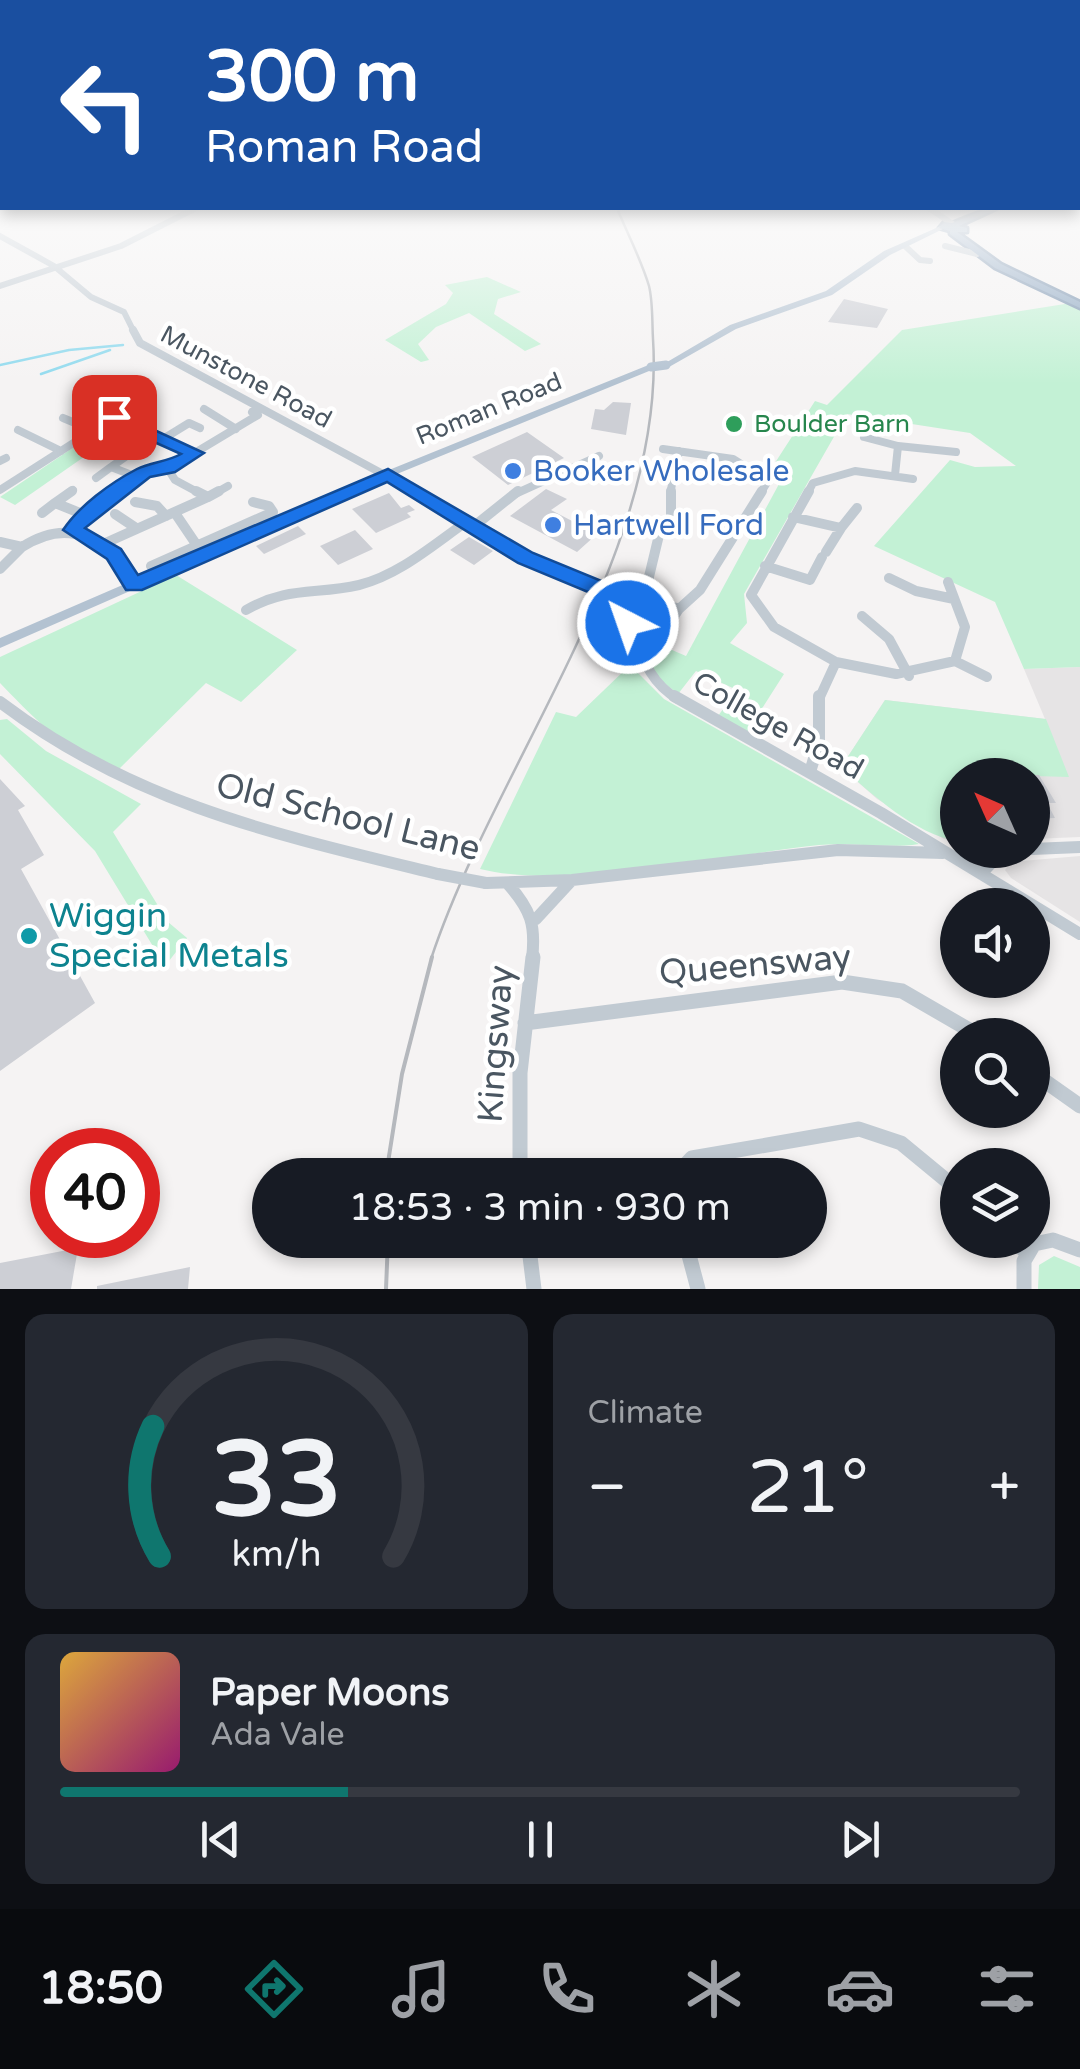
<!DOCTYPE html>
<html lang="en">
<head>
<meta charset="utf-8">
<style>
  :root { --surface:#171b24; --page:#242831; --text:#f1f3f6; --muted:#9ea1a6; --line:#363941; --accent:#0f766e }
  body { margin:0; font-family:"Varela Round",sans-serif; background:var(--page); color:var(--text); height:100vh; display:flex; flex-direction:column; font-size:38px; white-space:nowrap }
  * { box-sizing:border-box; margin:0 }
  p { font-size:32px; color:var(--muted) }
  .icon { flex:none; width:55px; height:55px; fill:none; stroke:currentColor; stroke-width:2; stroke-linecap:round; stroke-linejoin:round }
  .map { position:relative; height:1289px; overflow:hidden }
  .side { display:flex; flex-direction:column; gap:25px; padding:25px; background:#0d0f14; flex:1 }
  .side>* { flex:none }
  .guide { position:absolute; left:0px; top:0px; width:1080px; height:210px; box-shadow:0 5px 15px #0003; background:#1a4fa0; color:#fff; overflow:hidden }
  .needle { width:65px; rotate:315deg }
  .buttons { position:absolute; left:940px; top:758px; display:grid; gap:20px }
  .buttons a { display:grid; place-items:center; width:110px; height:110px; border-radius:50%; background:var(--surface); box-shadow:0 5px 15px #0003; font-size:50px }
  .speed { position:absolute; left:30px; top:1128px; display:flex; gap:20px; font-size:50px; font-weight:700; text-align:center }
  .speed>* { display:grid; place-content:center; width:130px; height:130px; border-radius:50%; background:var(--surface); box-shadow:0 5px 15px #0003; line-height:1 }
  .speed .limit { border:15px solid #d22; background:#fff; color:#111 }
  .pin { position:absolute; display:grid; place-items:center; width:85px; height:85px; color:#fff; margin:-42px; border-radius:20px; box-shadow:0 5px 15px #0006 }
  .me { position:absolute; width:110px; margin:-55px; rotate:319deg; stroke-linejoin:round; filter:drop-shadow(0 0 8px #0008) }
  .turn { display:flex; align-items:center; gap:35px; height:210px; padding:0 40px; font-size:45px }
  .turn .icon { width:130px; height:130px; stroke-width:2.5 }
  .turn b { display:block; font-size:70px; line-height:85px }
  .big { font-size:75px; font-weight:600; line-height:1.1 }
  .side .card { flex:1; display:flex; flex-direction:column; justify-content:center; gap:15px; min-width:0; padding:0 35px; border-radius:20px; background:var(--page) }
  .side .dial { align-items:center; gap:0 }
  .dial svg { height:260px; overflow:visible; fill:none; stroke:var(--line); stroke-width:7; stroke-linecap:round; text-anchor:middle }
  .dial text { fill:var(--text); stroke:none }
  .song { display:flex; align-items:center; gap:30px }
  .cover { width:120px; height:120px; border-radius:15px; background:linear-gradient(135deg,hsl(40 70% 55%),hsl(320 70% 35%)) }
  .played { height:10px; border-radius:5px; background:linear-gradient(90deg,var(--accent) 30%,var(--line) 30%) }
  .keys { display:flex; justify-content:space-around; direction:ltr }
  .heat { display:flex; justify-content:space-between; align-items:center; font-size:55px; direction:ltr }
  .side .tiles { flex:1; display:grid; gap:25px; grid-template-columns:1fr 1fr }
  .card:last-child { grid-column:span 2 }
  .trip { position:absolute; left:252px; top:1158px; width:575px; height:100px; border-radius:50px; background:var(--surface); box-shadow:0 5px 15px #0003; font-weight:600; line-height:100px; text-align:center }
  .dock { display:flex; height:160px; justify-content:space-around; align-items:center; background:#090b0e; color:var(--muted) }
  .dock .icon { width:70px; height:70px }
  .dock .current { color:var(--accent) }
  .dock b { font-size:45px; color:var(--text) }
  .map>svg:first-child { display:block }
</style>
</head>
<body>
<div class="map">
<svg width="1080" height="1289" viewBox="0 0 1080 1289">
  <rect width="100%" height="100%" fill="#f5f3f3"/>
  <path fill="#e6e4e5" d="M 1080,667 L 1080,837 L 1033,839 L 1032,775 L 958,775 L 957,841 L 944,839 L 877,799 L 841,767 L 885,700 L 1045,719 L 1024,669 Z
    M 1080,856 L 1080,922 L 1011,878 L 1005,870 L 1011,862 Z"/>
  <path fill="#c3f1d5" d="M 487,277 L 521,292 L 498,299 L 494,314 L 541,344 L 525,351 L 469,313 L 436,327 L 418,344 L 429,360 L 421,362 L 385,340 L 446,304 L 453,293 L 445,285 Z
    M 1071,303 L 1080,307 L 1080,667 L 1024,669 L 995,602 L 874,546 L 950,460 L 975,467 L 1016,466 L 970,433 L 847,414 L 744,594 L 747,623 L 730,643 L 784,674 L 747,732 L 718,716 L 737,690 L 696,671 L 678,694 L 648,670 L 665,647 L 686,656 L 779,484 L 771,469 L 815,401 L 827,405 L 902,330 Z
    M 108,424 L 124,429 L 15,505 L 0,497 Z
    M 176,575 L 297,650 L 241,702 L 206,683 L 119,769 C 72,759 33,717 0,683 L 0,657 Z
    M 630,665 L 664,699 L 919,844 C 887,849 851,842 819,845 C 723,855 570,891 480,869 L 556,712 L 576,717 Z
    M 885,700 L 1046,719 L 1069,777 L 1001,775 L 997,769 L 958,775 L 957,794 L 942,796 L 957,829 L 957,841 C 915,834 873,795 841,767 Z
    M 7,719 L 46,751 L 141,804 L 113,832 L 168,922 L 187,938 L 165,966 L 95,851 L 0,754 L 0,720 Z
    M 1054,1256 L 1080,1267 L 1080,1289 L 1038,1289 L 1039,1265 Z"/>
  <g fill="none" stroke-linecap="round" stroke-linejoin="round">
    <path stroke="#90daee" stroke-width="2.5" d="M 0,365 L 69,350 L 123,345
      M 41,374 L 110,350"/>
  </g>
  <path fill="#cdcfd5" d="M 844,299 L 888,309 L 877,328 L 828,322 Z
    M 613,402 L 631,403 L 626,435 L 591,429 L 595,409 L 604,410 Z
    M 527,432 L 564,458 L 508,485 L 472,457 Z
    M 546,489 L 567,499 L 551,510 L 597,534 L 577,552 L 510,516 Z
    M 389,493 L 401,508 L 409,505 L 415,510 L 407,513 L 411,517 L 376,533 L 352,509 Z
    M 298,526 L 306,534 L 264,554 L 256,546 Z
    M 355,530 L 373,549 L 338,565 L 320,546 Z
    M 469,537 L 493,551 L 474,565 L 450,550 Z
    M 1032,775 L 1039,775 L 1056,803 L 1047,803 L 1055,818 L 1032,819 Z
    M 0,779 L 25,806 L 18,810 L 44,855 L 21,869 L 95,1003 L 0,1071 Z
    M 78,1248 L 71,1289 L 0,1289 L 0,1263 Z
    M 190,1267 L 188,1289 L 97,1289 L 97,1286 Z"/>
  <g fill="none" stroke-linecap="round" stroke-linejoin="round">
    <g stroke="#7690ad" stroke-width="5">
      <path id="highway" d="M 989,208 L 998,208 L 959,226 L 967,228 L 967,232 L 957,232 L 1001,264 L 1080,302 L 1080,308 L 995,268 L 950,234 L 950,231 L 939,228 L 944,222 L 952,223 Z"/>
    </g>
    <path stroke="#c1cad2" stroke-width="6" d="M 929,208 L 954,225
      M 0,236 L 54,266 L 91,297 L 124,312 L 134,332
      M 905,246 L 920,260 L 930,261
      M 945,246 L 977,254
      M 0,286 L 121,246 L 196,208"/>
    <path stroke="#c1cad2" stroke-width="8" d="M 133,330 L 140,343 L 420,494
      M 111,391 L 129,383 L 146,388 L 113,407 L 114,417
      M 204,409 L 236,429
      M 63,418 L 92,430
      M 18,430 L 61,451
      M 864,437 L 898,446 L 895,475
      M 163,439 L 189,423 L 200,428
      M 898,446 L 956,452
      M 663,449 L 733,459 L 768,481 L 760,494
      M 119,453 L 128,455 L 111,467 L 137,477
      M 0,461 L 6,458
      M 168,469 L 258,415 L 252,412
      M 96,478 L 111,467
      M 0,490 L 114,417 L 195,453
      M 68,494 L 73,490
      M 112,494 L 144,473 L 168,469 L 175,480 L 201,494
      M 214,494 L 228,486
      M 515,494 L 599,456
      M 670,494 L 679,451
      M 807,494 L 813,483 L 855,471 L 913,479"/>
    <path stroke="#c1cad2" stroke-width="10" d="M 196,491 L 208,497 L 219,491
      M 416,491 L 526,558 L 582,583
      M 671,491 L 671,526 L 659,535 L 647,585 L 659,602 L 679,609
      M 809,491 L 751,595 L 774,627 L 836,662
      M 135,502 L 157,506 L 166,516
      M 55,503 L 72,491
      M 42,513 L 55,503 L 85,515
      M 175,513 L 198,547
      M 115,514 L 136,528
      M 793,517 L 841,528 L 857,508
      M 473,527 L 518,491
      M 73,530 L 115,491
      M 0,542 L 22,547 C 73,515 104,541 134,585
      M 101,545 L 208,497
      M 826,552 L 841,528
      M 151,566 L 273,512 L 269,506 L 253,502
      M 765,566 L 810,580 L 822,557
      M 0,569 L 22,547
      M 889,578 L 916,591 L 954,599
      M 611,592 C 642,627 634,674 678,699
      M 246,610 C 288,586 315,595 359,585 C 399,575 433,545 466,522
      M 862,616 L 889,639 L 909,676
      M 637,657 L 652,649 L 679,609 L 700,590 L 762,491
      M 955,661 L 987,677
      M 819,699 L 836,662 L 896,674 L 955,661 L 965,627 L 948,582"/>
    <path stroke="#c1cad2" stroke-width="12" d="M 674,696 L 881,813 L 1080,934
      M 0,702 C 134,804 278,835 438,874
      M 810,772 L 819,742 L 819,696
      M 1032,849 L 1080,847
      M 981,874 L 998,856 L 1019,850
      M 486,883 L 572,880 L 838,850 L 943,853
      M 508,884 C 531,910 536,925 532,959
      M 536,919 L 572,880"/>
    <path stroke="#c1cad2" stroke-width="15" d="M 525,1023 L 842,982 L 902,991 L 978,1035
      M 1032,1072 L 1080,1106
      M 520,1175 L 520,1073 L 533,957
      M 676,1175 L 692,1158 L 859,1129 L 901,1143 L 958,1190
      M 528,1240 L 534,1289
      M 685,1240 L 698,1289
      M 1013,1240 L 1026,1252
      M 1024,1289 L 1024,1261 L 1034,1244 L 1053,1240 L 1080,1250"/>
    <path fill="#b3c2d1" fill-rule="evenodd" d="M 943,225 L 945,226 L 945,228 L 890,255 L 832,295 L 736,329 L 669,367 L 662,365 L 730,325 L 826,291 L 884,251 Z
      M 651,364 L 654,365 L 654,369 L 392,476 L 0,648 L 0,638 L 384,472 Z"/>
    <use href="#highway" fill="#8ba5c1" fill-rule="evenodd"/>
    <path stroke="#b5b8bd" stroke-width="2.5" d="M 431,959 C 496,763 667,551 653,339 C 652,322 653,302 649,286 C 641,259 627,233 617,208"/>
    <path stroke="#b5b8bd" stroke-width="4" d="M 386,1175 L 402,1074 L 432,957
      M 386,1289 L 388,1240"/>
    <path stroke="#c1cad2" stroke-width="10" d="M 582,583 L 611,592"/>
    <path stroke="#c1cad2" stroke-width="12" d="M 438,874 L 486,883"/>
    <path stroke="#b3c2d1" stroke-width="9" d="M 651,367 L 666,365"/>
  </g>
  <linearGradient id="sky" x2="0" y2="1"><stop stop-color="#85c3ea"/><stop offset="0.53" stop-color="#fafafa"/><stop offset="1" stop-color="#fafafa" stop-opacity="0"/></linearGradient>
  <rect width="1080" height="384" fill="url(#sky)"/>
  <path fill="#1a73e8" stroke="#114b97" stroke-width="2.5" d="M 107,414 L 120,414 L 204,453 L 175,472 L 150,477 L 85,528 L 121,549 L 138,575 L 388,469 L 533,553 L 621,589 L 639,623 L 628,631 L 620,629 L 605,599 L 518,563 L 387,482 L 142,590 L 126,590 L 107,559 L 63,530 C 79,506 110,483 137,469 C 151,462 167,462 181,454 L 107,421 Z"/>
  <circle fill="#2e9e5b" stroke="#fff" stroke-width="4" cx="734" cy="424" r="10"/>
  <g fill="#3f7fe0" stroke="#fff" stroke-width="4">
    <circle cx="513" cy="471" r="10"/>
    <circle cx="553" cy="525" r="10"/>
  </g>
  <circle fill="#0f9aa8" stroke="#fff" stroke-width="4" cx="29" cy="936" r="10"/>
  <g text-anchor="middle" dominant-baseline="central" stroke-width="9" stroke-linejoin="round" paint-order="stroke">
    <g font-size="25" fill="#4a5661" stroke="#fff">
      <text transform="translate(246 377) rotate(28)">Munstone Road</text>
      <text transform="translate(489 409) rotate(-22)">Roman Road</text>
    </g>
    <g font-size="25" fill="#27864d" stroke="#fff" text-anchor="start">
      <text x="754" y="424">Boulder Barn</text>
    </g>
    <g font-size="30" fill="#366cbe" stroke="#fff" text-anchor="start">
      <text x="533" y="471">Booker Wholesale</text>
      <text x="573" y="525">Hartwell Ford</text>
    </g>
    <g font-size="30" fill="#4a5661" stroke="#fff">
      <text transform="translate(778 726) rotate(29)">College Road</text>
    </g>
    <g font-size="35" fill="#4a5661" stroke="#fff">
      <text transform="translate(348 817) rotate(14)">Old School Lane</text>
      <text transform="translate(755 965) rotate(-5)">Queensway</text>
      <text transform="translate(496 1044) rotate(-86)">Kingsway</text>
    </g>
    <g font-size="35" fill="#0d838f" stroke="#fff" text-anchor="start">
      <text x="49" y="916">Wiggin<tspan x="49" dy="40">Special Metals</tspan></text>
    </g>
  </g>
</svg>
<div class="buttons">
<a><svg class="needle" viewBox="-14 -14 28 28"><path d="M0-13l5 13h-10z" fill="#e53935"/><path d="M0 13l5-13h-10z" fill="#9ea1a6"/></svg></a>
<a><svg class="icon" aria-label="sound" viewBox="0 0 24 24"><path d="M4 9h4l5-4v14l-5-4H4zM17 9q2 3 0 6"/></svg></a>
<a><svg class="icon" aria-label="search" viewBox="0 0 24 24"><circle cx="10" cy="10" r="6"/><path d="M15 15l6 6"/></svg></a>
<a><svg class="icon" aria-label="layers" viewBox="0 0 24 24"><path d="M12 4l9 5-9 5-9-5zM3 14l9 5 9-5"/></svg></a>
</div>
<div class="speed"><div class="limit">40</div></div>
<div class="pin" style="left:114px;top:417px;background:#d93025"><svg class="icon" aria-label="arrive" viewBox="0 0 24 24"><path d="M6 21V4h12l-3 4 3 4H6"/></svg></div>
<svg class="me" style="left:628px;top:623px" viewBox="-20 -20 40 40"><circle r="17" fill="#1a73e8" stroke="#fff" stroke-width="3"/><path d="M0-11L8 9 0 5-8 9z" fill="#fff"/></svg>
<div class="trip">18:53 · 3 min · 930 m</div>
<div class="guide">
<div class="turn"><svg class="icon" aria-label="left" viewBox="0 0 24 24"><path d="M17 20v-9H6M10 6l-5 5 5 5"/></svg><div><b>300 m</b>Roman Road</div></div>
</div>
</div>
<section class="side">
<div class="tiles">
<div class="card dial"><svg viewBox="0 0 100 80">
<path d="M14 69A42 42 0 1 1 86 69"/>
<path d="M14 69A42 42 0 0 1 12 29" stroke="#0f766e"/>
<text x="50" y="56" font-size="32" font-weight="700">33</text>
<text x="50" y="72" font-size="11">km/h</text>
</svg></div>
<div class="card"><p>Climate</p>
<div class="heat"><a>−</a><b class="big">21°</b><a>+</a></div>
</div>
<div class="card">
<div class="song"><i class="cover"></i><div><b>Paper Moons</b><p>Ada Vale</p></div></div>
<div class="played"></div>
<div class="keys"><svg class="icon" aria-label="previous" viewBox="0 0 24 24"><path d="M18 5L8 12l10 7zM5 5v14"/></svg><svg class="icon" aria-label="pause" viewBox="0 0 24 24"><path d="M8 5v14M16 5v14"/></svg><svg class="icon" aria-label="next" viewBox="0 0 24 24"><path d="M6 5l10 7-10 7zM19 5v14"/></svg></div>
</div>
</div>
</section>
<nav class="dock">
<b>18:50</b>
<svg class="icon current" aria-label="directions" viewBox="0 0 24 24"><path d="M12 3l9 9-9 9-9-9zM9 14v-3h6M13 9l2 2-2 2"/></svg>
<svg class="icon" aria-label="music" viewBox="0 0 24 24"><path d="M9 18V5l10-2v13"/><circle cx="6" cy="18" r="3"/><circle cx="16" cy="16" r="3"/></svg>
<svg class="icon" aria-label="phone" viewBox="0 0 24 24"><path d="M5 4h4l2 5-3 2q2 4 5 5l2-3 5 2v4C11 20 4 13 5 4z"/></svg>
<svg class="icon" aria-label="climate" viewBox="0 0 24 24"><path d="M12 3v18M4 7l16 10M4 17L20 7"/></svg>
<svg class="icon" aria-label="car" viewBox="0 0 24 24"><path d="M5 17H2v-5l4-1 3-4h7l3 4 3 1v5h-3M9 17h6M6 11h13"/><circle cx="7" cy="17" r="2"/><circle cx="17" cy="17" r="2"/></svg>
<svg class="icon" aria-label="filters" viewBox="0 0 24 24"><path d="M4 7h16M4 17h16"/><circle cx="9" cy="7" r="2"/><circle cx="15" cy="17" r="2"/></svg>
</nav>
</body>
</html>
